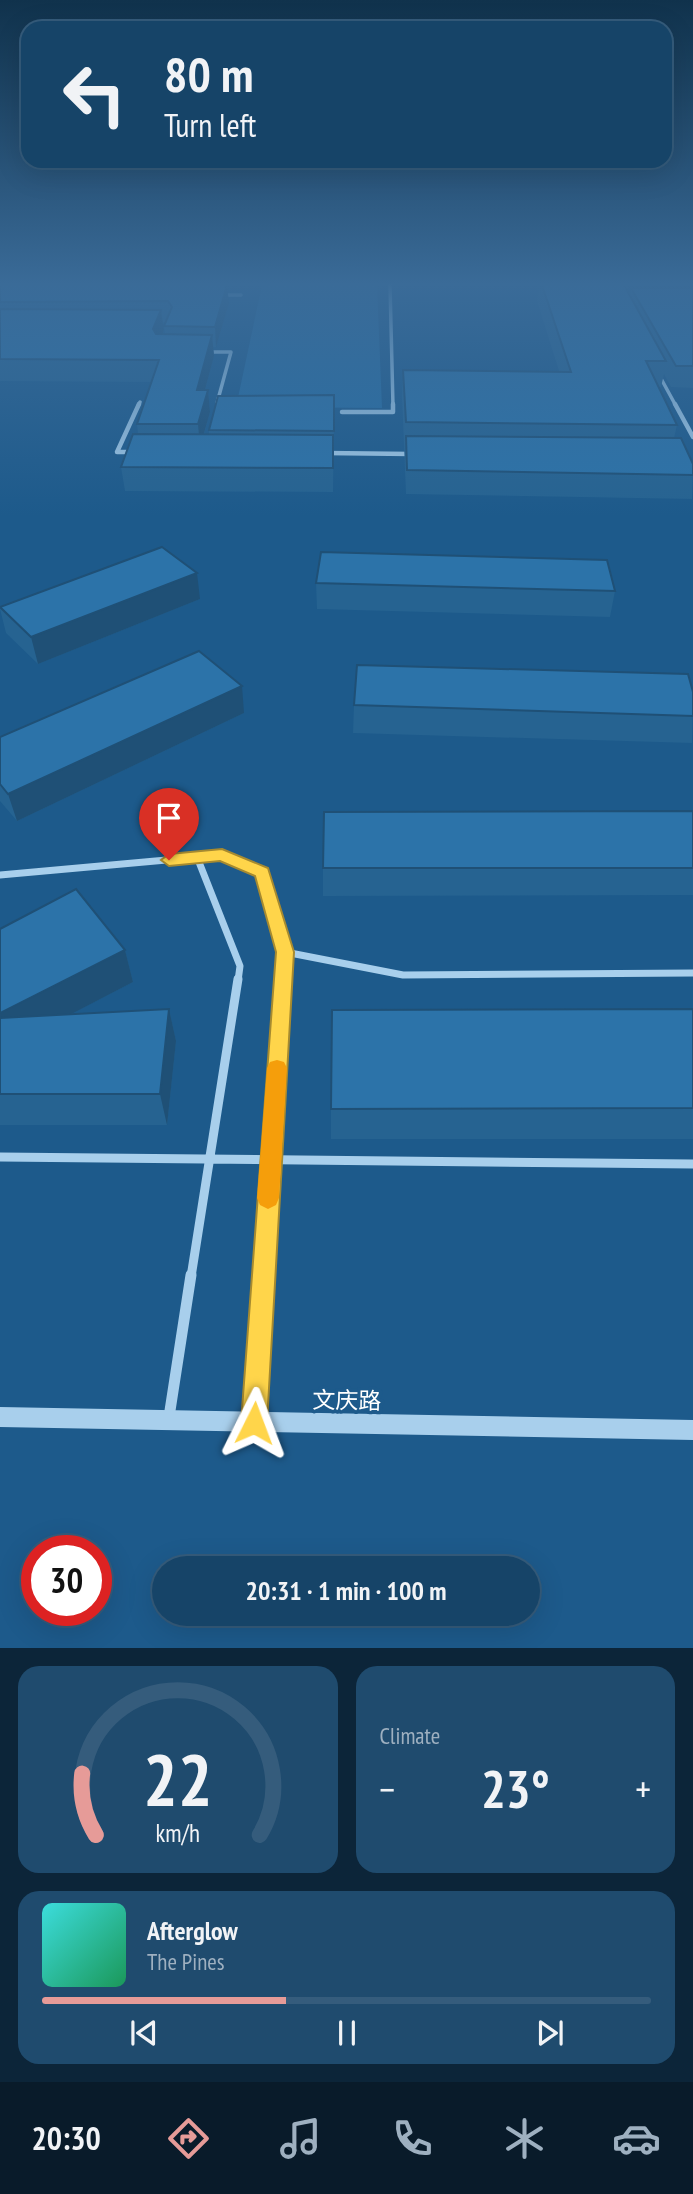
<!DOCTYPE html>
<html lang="en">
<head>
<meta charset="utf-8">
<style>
  :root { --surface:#164468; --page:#1f4b6e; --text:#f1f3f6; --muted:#9eb0c0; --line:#355c7c; --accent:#e69b98 }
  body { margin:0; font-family:"PT Sans Narrow","Noto Sans SC",sans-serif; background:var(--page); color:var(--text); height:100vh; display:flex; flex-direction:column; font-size:26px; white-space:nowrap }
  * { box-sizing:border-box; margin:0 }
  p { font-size:23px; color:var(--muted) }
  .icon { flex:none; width:38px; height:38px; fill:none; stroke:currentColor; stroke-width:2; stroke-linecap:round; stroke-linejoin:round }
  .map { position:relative; height:1648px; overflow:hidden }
  .side { display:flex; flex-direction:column; gap:18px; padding:18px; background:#0c2539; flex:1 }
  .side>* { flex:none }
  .top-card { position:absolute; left:21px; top:21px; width:651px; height:147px; border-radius:21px; box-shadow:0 7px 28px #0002,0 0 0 2px var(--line); background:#164468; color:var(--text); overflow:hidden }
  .speed { position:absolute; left:21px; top:1535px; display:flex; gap:14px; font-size:35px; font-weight:700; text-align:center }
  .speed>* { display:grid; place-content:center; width:91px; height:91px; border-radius:50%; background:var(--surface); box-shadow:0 7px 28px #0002,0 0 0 2px var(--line); line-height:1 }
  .speed .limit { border:10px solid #d22; background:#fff; color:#111 }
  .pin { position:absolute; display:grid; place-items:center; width:60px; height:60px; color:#fff; margin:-72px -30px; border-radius:50% 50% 50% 0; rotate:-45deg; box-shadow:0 0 7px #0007 }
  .pin .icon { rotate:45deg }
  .me { position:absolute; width:77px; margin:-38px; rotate:3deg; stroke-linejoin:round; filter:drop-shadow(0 0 5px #0008) }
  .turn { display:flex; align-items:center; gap:24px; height:147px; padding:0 28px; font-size:32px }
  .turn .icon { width:91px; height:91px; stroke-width:2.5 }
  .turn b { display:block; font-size:49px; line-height:60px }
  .big { font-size:52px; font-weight:700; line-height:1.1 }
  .side .card { flex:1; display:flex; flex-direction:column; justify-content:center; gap:10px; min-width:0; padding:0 24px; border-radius:21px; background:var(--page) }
  .side .dial { align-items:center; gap:0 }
  .dial svg { height:182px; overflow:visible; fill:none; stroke:var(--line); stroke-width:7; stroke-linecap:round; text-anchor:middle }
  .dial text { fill:var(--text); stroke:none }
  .song { display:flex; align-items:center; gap:21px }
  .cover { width:84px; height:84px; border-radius:10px; background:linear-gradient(135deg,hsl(180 70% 55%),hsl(150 70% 35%)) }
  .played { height:7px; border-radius:4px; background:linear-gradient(90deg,var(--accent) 40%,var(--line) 40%) }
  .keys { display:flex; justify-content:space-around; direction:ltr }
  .heat { display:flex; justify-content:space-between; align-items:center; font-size:38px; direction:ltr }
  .side .tiles { flex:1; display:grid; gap:18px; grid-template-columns:1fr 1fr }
  .card:last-child { grid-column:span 2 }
  .trip { position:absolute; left:152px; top:1556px; width:388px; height:70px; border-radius:35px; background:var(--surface); box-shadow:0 7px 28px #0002,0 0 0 2px var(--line); font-weight:700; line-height:70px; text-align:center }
  .tabs { display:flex; height:112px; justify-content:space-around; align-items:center; background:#091b2a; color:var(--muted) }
  .tabs .icon { width:49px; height:49px }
  .tabs .current { color:var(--accent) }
  .tabs b { font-size:32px; color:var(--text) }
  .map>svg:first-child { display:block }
</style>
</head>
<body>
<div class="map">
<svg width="693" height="1648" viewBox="0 0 693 1648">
  <rect width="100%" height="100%" fill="#1d5a8b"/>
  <path fill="#266ea4" d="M 262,285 L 377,285 L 382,408 L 236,407 Z"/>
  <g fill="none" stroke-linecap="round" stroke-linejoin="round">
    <path stroke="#a8cfec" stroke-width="3.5" d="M 390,285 L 393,406
      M 221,295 L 241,295
      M 205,352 L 231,352 L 217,403
      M 658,373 L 676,406
      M 138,406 L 140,402"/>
    <path stroke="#a8cfec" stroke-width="4.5" d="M 675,404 L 693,437
      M 342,412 L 393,412 L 393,404
      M 133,452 L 117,452 L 139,404
      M 325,453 L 411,454"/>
    <path stroke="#a8cfec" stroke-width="7" d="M 197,857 L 240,966 L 238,981
      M 0,875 L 222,855 L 262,872 L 285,952
      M 283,981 L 285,952 L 403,975 L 693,973"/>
    <path stroke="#a8cfec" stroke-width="9" d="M 0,1157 L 693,1164
      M 191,1277 L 238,979
      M 263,1277 L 283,979"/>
    <path stroke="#a8cfec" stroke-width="11" d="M 169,1417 L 191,1275
      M 254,1419 L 264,1275"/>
    <path fill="#a8cfec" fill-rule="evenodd" d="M 0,1407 L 693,1420 L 693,1440 L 0,1427 Z"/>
  </g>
  <path fill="#266391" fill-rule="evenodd" d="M 0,285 L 229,303 L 216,347 L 213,347 L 214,356 L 205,390 L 208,390 L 210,412 L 204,434 L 209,434 L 209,430 L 334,412 L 333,492 L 125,491 L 121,467 L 138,434 L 137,424 L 152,382 L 0,381 ZM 163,322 L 166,322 L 164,326 L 165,334 L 162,334 L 164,330 Z
    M 539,285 L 630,296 L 631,288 L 693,288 L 693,388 L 671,387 L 664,374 L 661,387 L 659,387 L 677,425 L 674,438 L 693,464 L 692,499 L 406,494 L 402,396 L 403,370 L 559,371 L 537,301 Z
    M 316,583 L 615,591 L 610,617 L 317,609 Z
    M 200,599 L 38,664 L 6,633 L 0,609 L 0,606 Z
    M 693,692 L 692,743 L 353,733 L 354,705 Z
    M 244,713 L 17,821 L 0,801 L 0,737 Z
    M 693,811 L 693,895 L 323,896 L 323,868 Z
    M 0,929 L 125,950 L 133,982 L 71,1014 L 169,1009 L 176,1041 L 167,1125 L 0,1125 Z
    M 693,1009 L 693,1139 L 331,1139 L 331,1109 Z"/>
  <path fill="#1f5076" d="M 227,285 L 229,303 L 216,347 L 215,327 Z
    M 161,310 L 164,330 L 156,350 L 153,329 Z
    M 212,335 L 214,356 L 199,412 L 197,390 Z
    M 208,390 L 210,412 L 200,447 L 198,424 Z
    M 197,573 L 200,599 L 38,664 L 31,637 Z
    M 242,686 L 244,713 L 17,821 L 8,794 Z
    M 125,950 L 133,982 L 2,1050 L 0,1045 L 0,1013 Z
    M 169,1009 L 176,1041 L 167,1125 L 160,1094 Z"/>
  <path fill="#2c73a9" stroke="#1f5076" stroke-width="2" d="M 0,285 L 227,285 L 215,327 L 164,326 L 172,307 L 168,301 L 0,302 Z
    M 542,285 L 624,285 L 666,361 L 646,361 L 677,425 L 406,422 L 403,370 L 571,372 Z
    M 631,288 L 693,288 L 693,366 L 676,366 Z
    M 0,309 L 161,310 L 153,329 L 156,334 L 212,335 L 197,390 L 208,390 L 198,424 L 137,424 L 159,360 L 0,359 Z
    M 334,395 L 334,431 L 209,430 L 218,396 Z
    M 133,434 L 333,435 L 333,468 L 121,467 Z
    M 406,436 L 681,438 L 693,464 L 693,475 L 407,470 Z
    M 162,547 L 197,573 L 31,637 L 0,607 Z
    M 321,552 L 607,560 L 615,591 L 316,583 Z
    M 199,651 L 242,686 L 8,794 L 0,784 L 0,737 Z
    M 357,665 L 688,674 L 693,692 L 693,716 L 354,705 Z
    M 693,811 L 693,868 L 323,868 L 324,812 Z
    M 76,889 L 125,950 L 0,1013 L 0,929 Z
    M 169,1009 L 160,1094 L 0,1094 L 0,1018 Z
    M 693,1009 L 693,1108 L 331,1109 L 332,1010 Z"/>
  <linearGradient id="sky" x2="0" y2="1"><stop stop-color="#10324c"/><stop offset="0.55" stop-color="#3a6b98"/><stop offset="1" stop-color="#3a6b98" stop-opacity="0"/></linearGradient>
  <rect width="693" height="516" fill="url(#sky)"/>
  <path fill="#ffd54a" stroke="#a68a30" stroke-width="2" d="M 222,849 L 268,868 L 294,952 L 267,1423 L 263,1432 L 254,1436 L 245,1432 L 241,1423 L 276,952 L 255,876 L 220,861 L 169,866 L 161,860 L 169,854 Z"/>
  <path fill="#f59e0b" d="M 277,1060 L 284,1062 L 287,1068 L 279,1198 L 276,1205 L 268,1209 L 260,1205 L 257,1198 L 267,1068 L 270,1062 Z"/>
  <g text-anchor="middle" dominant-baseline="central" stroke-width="7" stroke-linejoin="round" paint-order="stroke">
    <g font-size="23" fill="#fff" stroke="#1d5a8b">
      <text transform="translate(347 1400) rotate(1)">文庆路</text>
    </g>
  </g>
</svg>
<div class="speed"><div class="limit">30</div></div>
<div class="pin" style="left:169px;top:860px;background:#d93025"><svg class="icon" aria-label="arrive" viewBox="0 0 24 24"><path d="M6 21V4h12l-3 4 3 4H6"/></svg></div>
<svg class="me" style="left:254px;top:1423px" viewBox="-20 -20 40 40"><path d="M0-17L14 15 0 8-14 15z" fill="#ffd54a" stroke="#fff" stroke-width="4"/></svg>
<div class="trip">20:31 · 1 min · 100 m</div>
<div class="top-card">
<div class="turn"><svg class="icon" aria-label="left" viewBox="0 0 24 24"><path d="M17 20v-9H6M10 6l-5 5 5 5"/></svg><div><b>80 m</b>Turn left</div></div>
</div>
</div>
<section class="side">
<div class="tiles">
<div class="card dial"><svg viewBox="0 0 100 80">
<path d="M14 69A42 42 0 1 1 86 69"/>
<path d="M14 69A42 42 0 0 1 8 42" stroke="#e69b98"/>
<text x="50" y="56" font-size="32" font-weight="700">22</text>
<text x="50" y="72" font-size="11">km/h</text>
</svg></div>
<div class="card"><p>Climate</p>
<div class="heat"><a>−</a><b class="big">23°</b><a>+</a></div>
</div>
<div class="card">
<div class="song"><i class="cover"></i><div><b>Afterglow</b><p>The Pines</p></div></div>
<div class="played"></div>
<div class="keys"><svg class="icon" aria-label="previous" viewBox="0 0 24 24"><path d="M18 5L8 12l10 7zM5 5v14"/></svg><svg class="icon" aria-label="pause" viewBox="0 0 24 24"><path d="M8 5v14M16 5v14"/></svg><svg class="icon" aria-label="next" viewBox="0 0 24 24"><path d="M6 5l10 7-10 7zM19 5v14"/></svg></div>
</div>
</div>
</section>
<nav class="tabs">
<b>20:30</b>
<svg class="icon current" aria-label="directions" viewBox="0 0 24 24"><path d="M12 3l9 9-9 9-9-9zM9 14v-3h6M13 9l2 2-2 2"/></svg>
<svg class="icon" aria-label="music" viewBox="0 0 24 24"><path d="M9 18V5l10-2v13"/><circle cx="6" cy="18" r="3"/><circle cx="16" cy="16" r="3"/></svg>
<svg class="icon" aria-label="phone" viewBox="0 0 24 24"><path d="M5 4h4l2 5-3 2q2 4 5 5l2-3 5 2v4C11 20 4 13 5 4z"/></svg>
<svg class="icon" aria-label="climate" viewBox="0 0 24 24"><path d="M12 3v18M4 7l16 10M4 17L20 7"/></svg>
<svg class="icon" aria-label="car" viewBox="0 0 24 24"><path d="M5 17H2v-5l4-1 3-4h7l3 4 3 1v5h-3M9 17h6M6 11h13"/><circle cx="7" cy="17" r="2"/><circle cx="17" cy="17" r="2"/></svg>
</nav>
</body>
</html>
